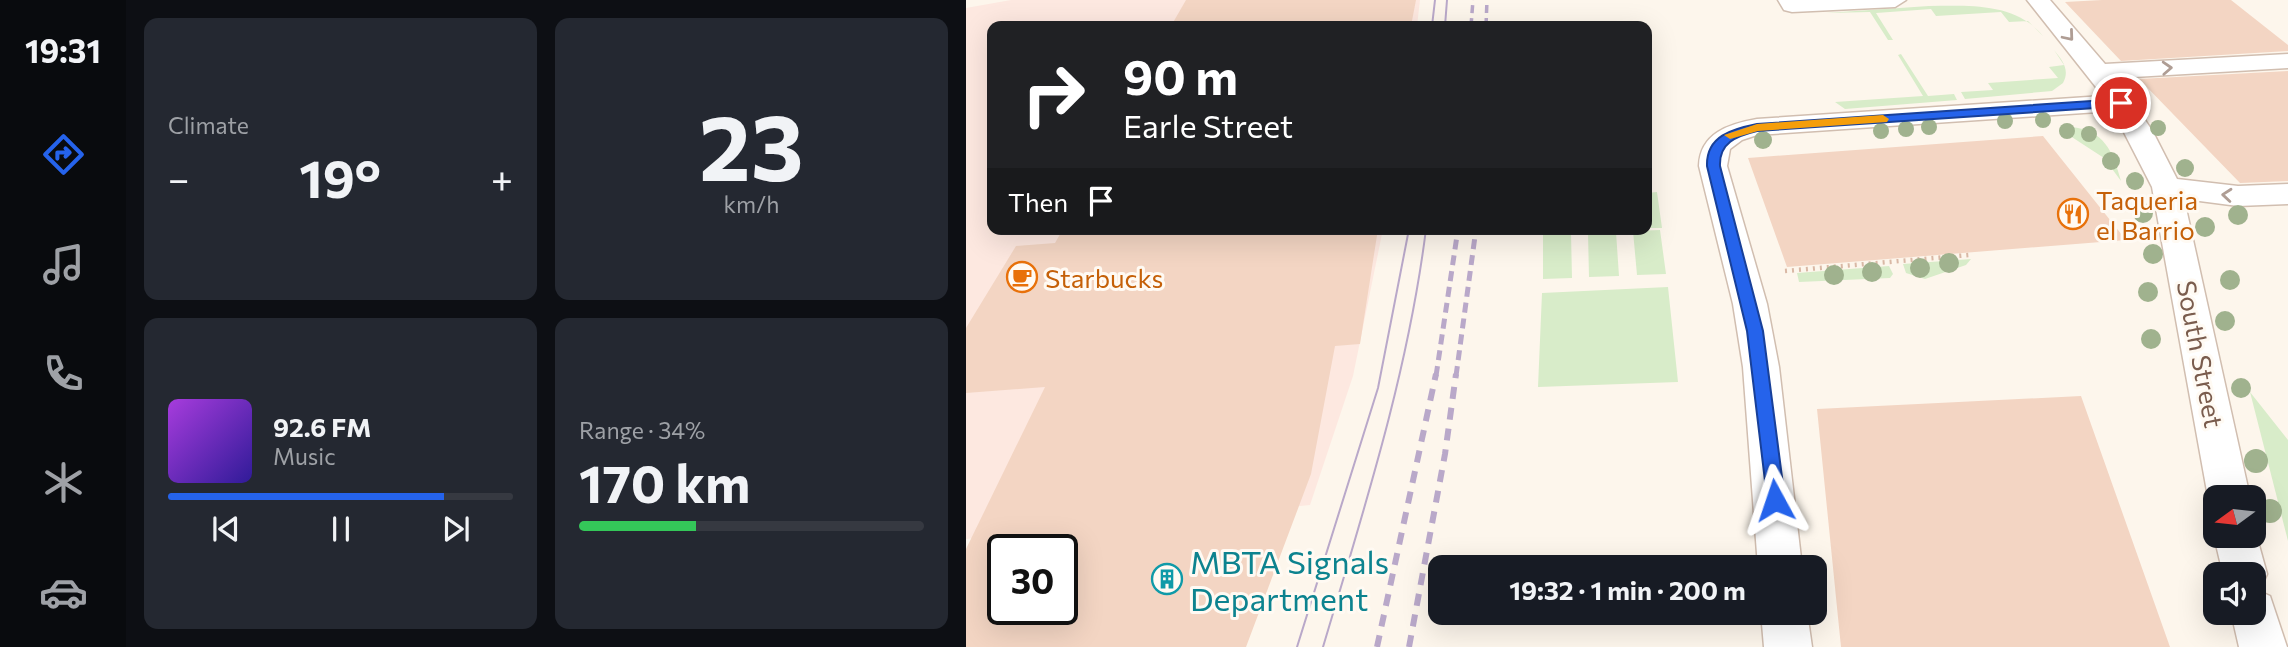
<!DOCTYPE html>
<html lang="en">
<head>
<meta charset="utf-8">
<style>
  :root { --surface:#171b24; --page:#242831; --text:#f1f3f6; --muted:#9ea1a6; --line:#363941; --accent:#2563eb }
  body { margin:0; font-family:Commissioner,sans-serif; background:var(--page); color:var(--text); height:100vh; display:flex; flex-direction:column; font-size:26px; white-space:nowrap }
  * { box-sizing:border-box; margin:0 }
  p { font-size:23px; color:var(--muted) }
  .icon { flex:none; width:38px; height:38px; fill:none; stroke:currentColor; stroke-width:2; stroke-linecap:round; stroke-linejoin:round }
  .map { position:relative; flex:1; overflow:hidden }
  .sheet { display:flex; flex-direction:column; gap:18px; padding:18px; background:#0d0f14; width:840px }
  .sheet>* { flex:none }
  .guide { position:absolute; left:21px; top:21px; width:665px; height:214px; border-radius:14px; box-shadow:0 7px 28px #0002; background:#202124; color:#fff; overflow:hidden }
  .needle { width:46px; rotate:255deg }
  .fabs { position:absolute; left:1237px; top:485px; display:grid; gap:14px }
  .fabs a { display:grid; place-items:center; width:63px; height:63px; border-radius:14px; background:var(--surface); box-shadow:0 7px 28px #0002; font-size:35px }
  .speed { position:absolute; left:21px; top:534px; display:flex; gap:14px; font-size:35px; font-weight:700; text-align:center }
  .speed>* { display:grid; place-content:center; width:91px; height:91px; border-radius:50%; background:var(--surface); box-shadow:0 7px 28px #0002; line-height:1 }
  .speed .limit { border:4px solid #111; border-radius:10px; background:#fff; color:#111 }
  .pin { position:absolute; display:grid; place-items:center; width:60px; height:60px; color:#fff; margin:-30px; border:4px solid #fff; border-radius:50%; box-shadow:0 2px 7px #0007 }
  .me { position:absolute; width:77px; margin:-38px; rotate:355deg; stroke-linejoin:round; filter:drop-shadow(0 0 5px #0008) }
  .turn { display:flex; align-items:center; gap:24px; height:147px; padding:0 21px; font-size:32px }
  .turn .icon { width:91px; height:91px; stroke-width:2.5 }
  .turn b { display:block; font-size:49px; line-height:60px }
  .then { display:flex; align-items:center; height:66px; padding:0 21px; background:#0003; gap:14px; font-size:26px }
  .big { font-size:52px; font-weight:700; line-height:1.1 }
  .sheet .widget { flex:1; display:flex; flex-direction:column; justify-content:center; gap:10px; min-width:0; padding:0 24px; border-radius:14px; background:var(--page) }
  .sheet .dial { align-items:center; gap:0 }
  .dial b { font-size:91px; line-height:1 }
  .song { display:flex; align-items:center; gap:21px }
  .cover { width:84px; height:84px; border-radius:10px; background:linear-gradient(135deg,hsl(280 70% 55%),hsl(250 70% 35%)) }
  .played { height:7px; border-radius:4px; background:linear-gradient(90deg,var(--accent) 80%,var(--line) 80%) }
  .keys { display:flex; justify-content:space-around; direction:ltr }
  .heat { display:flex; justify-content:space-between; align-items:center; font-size:38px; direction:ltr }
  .charge { height:10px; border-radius:5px; background:linear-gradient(90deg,#34c759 34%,var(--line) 0) }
  .sheet .tiles { flex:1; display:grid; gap:18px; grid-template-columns:repeat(2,1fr) }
  .trip { position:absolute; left:462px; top:555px; width:399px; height:70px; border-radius:14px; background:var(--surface); box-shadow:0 7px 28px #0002; font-weight:700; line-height:70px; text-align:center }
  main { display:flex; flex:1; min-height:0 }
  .tab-bar { display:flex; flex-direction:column; width:126px; justify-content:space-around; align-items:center; background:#090b0e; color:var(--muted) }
  .tab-bar .icon { width:49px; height:49px }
  .tab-bar .active { color:var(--accent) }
  .tab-bar b { font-size:32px; color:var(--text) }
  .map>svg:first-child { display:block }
</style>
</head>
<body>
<main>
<nav class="tab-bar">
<b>19:31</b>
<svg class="icon active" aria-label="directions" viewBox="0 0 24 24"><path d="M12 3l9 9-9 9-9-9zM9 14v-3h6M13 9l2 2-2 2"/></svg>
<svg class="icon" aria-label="music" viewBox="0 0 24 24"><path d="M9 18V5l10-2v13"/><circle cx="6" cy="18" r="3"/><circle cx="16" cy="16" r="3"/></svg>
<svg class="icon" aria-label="phone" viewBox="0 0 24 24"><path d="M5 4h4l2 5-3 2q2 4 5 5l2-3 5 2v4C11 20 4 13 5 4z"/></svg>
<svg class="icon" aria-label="climate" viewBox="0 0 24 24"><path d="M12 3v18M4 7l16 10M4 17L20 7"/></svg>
<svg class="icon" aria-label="car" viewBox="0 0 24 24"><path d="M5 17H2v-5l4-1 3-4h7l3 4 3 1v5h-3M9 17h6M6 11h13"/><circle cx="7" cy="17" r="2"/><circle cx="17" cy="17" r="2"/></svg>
</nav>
<section class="sheet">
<div class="tiles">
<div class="widget"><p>Climate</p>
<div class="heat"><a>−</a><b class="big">19°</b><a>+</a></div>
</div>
<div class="widget dial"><b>23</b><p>km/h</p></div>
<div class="widget">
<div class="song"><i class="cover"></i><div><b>92.6 FM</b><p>Music</p></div></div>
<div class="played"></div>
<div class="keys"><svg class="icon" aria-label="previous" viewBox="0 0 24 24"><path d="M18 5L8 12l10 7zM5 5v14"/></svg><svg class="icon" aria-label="pause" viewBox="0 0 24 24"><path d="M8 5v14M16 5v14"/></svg><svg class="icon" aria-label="next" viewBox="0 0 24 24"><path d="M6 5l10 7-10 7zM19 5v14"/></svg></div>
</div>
<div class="widget"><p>Range · 34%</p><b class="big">170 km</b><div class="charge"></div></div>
</div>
</section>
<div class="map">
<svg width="1322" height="647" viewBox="0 0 1322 647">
  <rect width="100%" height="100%" fill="#fdf6ec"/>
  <path fill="#fde8e0" d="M 45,0 L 454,0 L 451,26 L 26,26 L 26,229 L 417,229 L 387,376 L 344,505 L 0,539 L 0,8 Z"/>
  <path fill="#d8ecc9" d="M 963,6 C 1003,6 1049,2 1077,36 L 1062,21 L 1043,22 L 1035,12 L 970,16 L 965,9 L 910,13 L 927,40 L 922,40 L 904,12 L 860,13 Z
    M 1088,50 C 1097,61 1104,70 1097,83 L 1086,91 L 999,99 L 995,92 L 1027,90 L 1022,83 L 1092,78 L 1083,67 L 1098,65 Z
    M 935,54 L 962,96 L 988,94 L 991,100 L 879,109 L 869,102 L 957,96 L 932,55 Z
    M 1105,127 C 1138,130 1147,151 1155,181 L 1138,158 L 1095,130 L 1095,128 Z
    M 691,192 L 696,228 L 681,228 L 681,193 Z
    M 694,230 L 700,274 L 671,275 L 667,231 Z
    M 650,232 L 653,276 L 623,277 L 622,233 Z
    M 605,233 L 606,278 L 577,279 L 577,234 Z
    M 1005,259 L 1000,265 L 959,279 L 940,273 L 937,264 Z
    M 923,266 L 927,274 L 924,278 L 833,282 L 831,273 Z
    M 702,287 L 712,382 L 572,387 L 576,293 Z
    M 1284,392 L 1322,440 L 1322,541 Z"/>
  <path fill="#f3d5c3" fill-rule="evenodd" d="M 220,0 L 450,0 L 445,26 L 205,26 Z
    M 1136,0 L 1265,0 L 1322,45 L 1322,51 L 1155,61 L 1099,2 Z
    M 1322,71 L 1322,181 L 1274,183 L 1173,79 Z
    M 1077,136 L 1160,240 L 821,267 L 782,158 Z
    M 97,229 L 412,229 L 394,344 L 369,346 L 345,474 L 280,647 L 0,647 L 0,549 L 79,387 L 0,393 L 0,328 L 50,246 L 89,243 ZM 37,550 L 96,550 L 96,609 L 37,609 Z
    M 1115,396 L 1204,647 L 875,647 L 851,409 Z"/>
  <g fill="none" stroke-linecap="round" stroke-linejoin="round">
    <g stroke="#d1beb0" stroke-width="3">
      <path id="minor" d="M 812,0 L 940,0 L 929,7 L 826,12 L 818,10 Z
        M 1061,0 L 1084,0 L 1139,64 L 1322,54 L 1322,68 L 1151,78 L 1187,132 L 1211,179 L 1272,186 L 1322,184 L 1322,204 L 1272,206 L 1218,199 L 1284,497 L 1250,497 L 1250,511 L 1242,497 L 1186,187 L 1147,111 L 791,135 L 776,140 L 764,149 L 761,166 L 801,304 L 813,367 L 836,567 L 792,567 L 777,367 L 767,304 L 733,166 C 734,133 763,124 791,119 L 1137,96 Z
        M 1288,527 L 1301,574 L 1293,591 L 1304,596 L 1321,647 L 1273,647 L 1265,612 L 1288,612 L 1288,574 L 1257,574 L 1248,536 L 1250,533 L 1288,536 Z
        M 795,612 L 841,612 L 846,647 L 798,647 Z"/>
    </g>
    <path stroke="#d9b8a5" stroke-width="4.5" stroke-dasharray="2 5" stroke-linecap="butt" d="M 819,271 L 1003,255"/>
    <use href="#minor" fill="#fff" fill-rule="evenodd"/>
    <path stroke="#b9a8c9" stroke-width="2" d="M 466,26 L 469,0
      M 479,26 L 481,0
      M 331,647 L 412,388 L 443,229
      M 357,647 C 398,509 442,373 460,229"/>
    <path stroke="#b9a8c9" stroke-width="3.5" stroke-dasharray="8 5" stroke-linecap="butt" d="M 505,26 L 507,0
      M 520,26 L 521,0"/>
    <path stroke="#b9a8c9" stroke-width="5" stroke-dasharray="10 6" stroke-linecap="butt" d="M 470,376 L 492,229
      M 490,376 L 510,229"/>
    <path stroke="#b9a8c9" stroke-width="6" stroke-dasharray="12 9" stroke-linecap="butt" d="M 411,647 L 470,374
      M 443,647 L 479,454 L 490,374"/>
  </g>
  <g fill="#a0b28e">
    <circle cx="1077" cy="120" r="8"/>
    <circle cx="1039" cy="121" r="8"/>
    <circle cx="963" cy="127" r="8"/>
    <circle cx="1192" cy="128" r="8"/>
    <circle cx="940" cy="129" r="8"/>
    <circle cx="915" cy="131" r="8"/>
    <circle cx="1101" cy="131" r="8"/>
    <circle cx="1123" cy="134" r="8"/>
    <circle cx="797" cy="140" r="9"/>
    <circle cx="1145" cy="161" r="9"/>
    <circle cx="1219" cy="168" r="9"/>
    <circle cx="1169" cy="181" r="9"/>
    <circle cx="1177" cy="213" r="10"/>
    <circle cx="1272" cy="215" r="10"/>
    <circle cx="1239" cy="227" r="10"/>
    <circle cx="1187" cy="254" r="10"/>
    <circle cx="983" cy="263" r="10"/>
    <circle cx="954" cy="268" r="10"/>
    <circle cx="906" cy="272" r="10"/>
    <circle cx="868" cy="275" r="10"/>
    <circle cx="1264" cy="280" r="10"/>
    <circle cx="1182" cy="292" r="10"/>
    <circle cx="1259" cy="321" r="10"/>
    <circle cx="1185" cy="339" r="10"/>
    <circle cx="1275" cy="388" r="10"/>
    <circle cx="1290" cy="461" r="12"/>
    <circle cx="1304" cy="511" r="12"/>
  </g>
  <defs><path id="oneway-chevron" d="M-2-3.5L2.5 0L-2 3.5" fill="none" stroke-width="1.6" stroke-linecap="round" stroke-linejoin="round" transform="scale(1.75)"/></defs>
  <g stroke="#af9d94">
    <use href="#oneway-chevron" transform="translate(1103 36) rotate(50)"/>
    <use href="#oneway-chevron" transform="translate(1201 68) rotate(-3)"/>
    <use href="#oneway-chevron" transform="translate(1261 195) rotate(-175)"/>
  </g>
  <path fill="#2563eb" stroke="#184099" stroke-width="2" d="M 1155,99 L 1159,101 L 1159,106 L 791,131 C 770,136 753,143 754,166 L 797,331 L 819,500 L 816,506 L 809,509 L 802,506 L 781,331 L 741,166 C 740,136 766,129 791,124 Z"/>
  <path fill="#f59e0b" d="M 917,115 L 923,119 L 921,122 L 792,131 L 764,139 L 758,135 L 791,124 Z"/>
  <defs>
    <g id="restaurant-ring" transform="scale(1.575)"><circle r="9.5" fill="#fffaf3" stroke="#e8710a" stroke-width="1.5"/><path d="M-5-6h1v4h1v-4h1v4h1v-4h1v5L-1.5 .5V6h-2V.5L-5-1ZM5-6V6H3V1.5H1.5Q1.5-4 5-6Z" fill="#e8710a"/></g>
    <g id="cafe-ring" transform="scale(1.575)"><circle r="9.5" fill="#fffaf3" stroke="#e8710a" stroke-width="1.5"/><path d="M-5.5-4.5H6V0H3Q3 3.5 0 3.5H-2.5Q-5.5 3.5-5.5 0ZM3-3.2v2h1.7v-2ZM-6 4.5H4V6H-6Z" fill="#e8710a"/></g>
    <g id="building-ring" transform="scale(1.575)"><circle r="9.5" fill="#fffaf3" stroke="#0f9aa8" stroke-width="1.5"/><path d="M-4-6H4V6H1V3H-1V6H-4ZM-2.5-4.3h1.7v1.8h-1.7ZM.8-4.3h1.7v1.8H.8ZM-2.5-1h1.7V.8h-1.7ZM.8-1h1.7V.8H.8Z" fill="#0f9aa8"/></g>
  </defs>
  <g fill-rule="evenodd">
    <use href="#restaurant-ring" x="1107" y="214"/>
    <use href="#cafe-ring" x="56" y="277"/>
    <use href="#building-ring" x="201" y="579"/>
  </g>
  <g text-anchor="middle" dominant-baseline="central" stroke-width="6" stroke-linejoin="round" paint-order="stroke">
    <g font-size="26" fill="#c56008" stroke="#fffaf3" text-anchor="start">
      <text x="1130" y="199">Taqueria<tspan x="1130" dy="30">el Barrio</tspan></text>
      <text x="79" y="277">Starbucks</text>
    </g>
    <g font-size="26" fill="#7a5c4d" stroke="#fffaf3">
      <text transform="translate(1235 354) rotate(79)">South Street</text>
    </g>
    <g font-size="32" fill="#0d838f" stroke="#fffaf3" text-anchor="start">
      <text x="224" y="561">MBTA Signals<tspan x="224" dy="37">Department</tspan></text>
    </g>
  </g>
</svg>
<div class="fabs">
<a><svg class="needle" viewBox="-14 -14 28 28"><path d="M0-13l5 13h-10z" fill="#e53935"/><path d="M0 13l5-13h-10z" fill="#9ea1a6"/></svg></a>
<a><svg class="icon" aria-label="sound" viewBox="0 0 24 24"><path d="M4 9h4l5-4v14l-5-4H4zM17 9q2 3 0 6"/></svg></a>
</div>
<div class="speed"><div class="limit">30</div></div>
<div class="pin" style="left:1155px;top:103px;background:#d93025"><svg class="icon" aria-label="arrive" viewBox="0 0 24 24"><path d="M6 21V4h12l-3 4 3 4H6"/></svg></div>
<svg class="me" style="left:809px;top:500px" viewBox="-20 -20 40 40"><path d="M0-17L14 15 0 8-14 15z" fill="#2563eb" stroke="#fff" stroke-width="4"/></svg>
<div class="trip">19:32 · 1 min · 200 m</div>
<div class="guide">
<div class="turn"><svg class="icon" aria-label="right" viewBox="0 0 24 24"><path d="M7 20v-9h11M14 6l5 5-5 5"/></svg><div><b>90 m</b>Earle Street</div></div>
<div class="then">Then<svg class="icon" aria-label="arrive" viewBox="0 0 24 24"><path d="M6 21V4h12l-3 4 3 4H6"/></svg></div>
</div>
</div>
</main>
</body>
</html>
